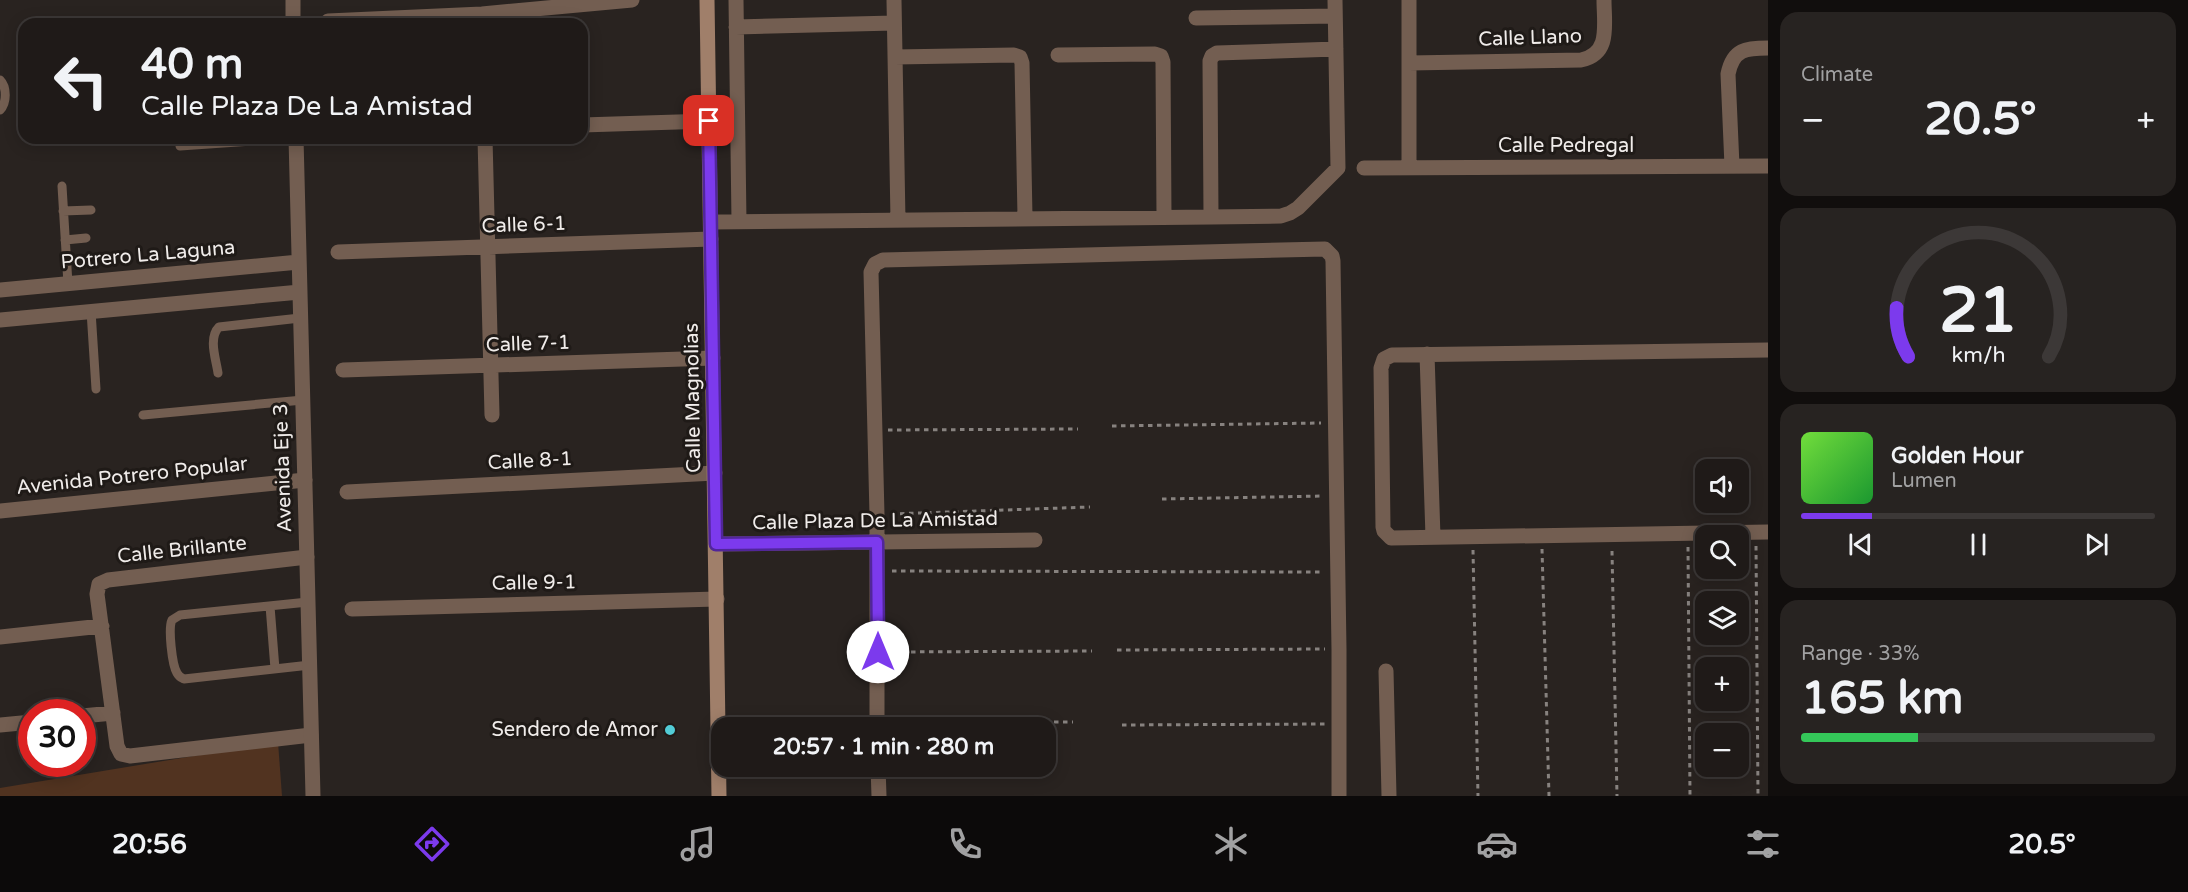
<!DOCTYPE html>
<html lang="en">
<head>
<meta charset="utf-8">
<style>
  :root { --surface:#1f1a18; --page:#272321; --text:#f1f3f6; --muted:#a1a1a2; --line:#3c3837; --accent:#7c3aed }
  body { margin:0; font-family:"Varela Round",sans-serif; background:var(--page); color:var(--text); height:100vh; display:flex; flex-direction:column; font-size:22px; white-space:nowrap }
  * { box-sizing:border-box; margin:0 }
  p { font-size:20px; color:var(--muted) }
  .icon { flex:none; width:33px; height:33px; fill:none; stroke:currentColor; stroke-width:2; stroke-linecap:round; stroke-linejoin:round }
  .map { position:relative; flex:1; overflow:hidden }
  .sheet { display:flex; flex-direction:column; gap:12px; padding:12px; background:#110e0d; width:420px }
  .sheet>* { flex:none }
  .hud { position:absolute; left:18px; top:18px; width:570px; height:126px; border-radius:18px; box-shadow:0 3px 15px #0003,0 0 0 2px var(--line); background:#1f1a18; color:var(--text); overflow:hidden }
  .controls { position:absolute; left:1695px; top:459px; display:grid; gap:12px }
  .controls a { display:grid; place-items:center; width:54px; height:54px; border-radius:12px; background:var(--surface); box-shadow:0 3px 15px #0003,0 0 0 2px var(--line); font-size:30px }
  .speed { position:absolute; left:18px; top:699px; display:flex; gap:12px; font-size:30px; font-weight:700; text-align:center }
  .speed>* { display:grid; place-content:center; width:78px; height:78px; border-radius:50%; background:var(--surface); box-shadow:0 3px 15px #0003,0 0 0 2px var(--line); line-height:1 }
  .speed .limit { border:9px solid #d22; background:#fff; color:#111 }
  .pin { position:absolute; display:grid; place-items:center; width:51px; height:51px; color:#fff; margin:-26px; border-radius:12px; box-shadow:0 3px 9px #0006 }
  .me { position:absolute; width:66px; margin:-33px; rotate:0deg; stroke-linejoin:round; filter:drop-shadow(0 0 4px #0008) }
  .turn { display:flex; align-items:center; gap:21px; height:126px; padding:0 24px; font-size:27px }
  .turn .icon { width:78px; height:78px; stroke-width:2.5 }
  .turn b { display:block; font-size:42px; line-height:51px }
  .big { font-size:45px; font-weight:800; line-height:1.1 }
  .sheet .widget { flex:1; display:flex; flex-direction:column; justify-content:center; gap:9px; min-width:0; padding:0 21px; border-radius:18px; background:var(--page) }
  .sheet .dial { align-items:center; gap:0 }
  .dial svg { height:156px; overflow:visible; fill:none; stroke:var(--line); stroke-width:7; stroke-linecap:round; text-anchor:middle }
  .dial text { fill:var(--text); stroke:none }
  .song { display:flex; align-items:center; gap:18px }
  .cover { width:72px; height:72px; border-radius:9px; background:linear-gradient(135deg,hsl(100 70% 55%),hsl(130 70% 35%)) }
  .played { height:6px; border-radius:3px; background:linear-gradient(90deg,var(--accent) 20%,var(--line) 20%) }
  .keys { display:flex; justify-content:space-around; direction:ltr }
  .heat { display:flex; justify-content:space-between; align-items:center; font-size:33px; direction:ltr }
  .charge { height:9px; border-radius:4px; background:linear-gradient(90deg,#34c759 33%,var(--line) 0) }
  .trip { position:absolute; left:711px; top:717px; width:345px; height:60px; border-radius:18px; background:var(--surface); box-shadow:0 3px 15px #0003,0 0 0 2px var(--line); font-weight:800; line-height:60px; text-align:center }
  .dock { display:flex; height:96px; justify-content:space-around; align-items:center; background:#0c0a0a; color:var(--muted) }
  .dock .icon { width:42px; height:42px }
  .dock .on { color:var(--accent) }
  .dock b { font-size:27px; color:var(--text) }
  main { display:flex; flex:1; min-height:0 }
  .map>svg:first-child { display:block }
</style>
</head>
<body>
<main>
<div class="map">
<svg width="1768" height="796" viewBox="0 0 1768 796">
  <rect width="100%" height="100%" fill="#292320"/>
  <path fill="#513320" d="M 278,742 L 282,796 L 0,796 L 0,788 Z"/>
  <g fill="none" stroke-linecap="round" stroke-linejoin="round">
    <path stroke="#87827f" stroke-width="3" stroke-dasharray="4.5 4.5" stroke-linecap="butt" d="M 1112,426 L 1321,423
      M 888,430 L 1078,429
      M 1162,499 L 1322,496
      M 891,514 L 1090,507
      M 1756,546 L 1758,796
      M 1688,547 L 1690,796
      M 1542,549 L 1549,796
      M 1473,550 L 1478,796
      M 1612,551 L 1617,796
      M 892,571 L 1324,572
      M 1117,650 L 1325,649
      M 893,652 L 1092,651
      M 892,723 L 1073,722
      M 1122,725 L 1325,724"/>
    <path stroke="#735e51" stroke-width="9" d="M 0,80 C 7,87 7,103 0,110
      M 180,146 L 296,138
      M 62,186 L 68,284
      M 63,211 L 91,210
      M 65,240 L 86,238
      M 91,311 L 96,389
      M 218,373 C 216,359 208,338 219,327 L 300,318
      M 143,415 L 303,400
      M 308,602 L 180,615 L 172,620 C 168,628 172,665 177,673 C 179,677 180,677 184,679 L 310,665
      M 270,606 L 275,669"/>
    <path stroke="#735e51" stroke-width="15" d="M 736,0 L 739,221
      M 894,0 L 898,220
      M 1196,18 L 1335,16
      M 328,21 L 482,14 L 632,0
      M 736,27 L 894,23
      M 1058,55 L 1155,54 L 1161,56 L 1163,62 L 1164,217
      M 895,57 L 1014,55 L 1020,57 L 1022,63 L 1025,217
      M 1409,63 L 1581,60 C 1611,54 1604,25 1604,0
      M 582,125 L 709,121
      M 485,138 L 492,415
      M 1732,166 L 1728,74 C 1733,49 1746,48 1768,48
      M 1409,167 L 1409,0
      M 1364,168 L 1768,166
      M 1211,217 L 1210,61 L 1212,56 L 1217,53 L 1336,49
      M 711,222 L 1211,217 L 1281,216 L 1290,213 L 1298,208 L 1338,168 L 1335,0
      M 338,252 L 711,239
      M 1768,350 L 1392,355 L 1384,359 L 1381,368 L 1383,527 L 1384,531 L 1391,538 L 1768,532
      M 1427,354 L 1433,537
      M 343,370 L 713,358
      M 347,492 L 715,473
      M 0,511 L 305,480
      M 716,544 L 1035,540
      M 307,557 L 108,580 L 99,584 L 97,594 L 117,746 L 121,754 L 130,756 L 311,735
      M 352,609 L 717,599
      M 0,637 L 102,626
      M 1386,671 L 1389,796
      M 82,716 L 113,713
      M 0,725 L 32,722
      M 877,728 L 877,515 L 871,272 L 875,264 L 883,260 L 1325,249 L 1332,256 L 1333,261 L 1339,649 L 1339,796
      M 878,766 L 879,796"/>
    <path stroke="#735e51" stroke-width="15" d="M 293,0 L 293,24
      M 296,138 L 313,796
      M 0,290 L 299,262
      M 0,320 L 300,292"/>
    <path stroke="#a07f6a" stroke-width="15" d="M 707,0 L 719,796"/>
  </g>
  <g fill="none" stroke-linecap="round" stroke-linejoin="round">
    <g stroke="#51269a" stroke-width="15">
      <path id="route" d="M 709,121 L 716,544 L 877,542 L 878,652"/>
    </g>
    <use href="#route" stroke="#7c3aed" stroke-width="10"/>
  </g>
  <circle fill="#52ccd6" stroke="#1f1a17" stroke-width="2" cx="670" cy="730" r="6"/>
  <g text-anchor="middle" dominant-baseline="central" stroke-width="6" stroke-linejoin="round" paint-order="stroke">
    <g font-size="20" fill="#f0ecea" stroke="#1f1a17">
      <text transform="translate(1530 38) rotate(-2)">Calle Llano</text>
      <text x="1566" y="146">Calle Pedregal</text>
      <text transform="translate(524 225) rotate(-2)">Calle 6-1</text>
      <text transform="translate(148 255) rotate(-5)">Potrero La Laguna</text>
      <text transform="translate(528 344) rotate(-2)">Calle 7-1</text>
      <text transform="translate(693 398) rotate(-91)">Calle Magnolias</text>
      <text transform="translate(530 461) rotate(-3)">Calle 8-1</text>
      <text transform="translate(283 468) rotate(-92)">Avenida Eje 3</text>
      <text transform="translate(132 476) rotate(-6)">Avenida Potrero Popular</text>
      <text transform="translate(875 521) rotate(-1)">Calle Plaza De La Amistad</text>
      <text transform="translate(182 550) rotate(-6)">Calle Brillante</text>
      <text transform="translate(534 583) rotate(-1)">Calle 9-1</text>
    </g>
    <g font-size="20" fill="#f0ecea" stroke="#1f1a17" text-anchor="end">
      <text x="658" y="730">Sendero de Amor</text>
    </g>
  </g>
</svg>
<div class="controls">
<a><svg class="icon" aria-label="sound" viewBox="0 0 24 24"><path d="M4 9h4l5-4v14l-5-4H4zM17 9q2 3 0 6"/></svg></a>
<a><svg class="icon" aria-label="search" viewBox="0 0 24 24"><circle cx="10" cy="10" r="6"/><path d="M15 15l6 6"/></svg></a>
<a><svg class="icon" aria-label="layers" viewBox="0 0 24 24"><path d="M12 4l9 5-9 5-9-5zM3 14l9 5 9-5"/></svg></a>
<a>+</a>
<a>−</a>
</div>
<div class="speed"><div class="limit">30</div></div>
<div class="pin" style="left:709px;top:121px;background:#d93025"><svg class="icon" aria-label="arrive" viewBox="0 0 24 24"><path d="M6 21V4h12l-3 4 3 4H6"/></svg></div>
<svg class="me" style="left:878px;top:652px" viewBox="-20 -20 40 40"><circle r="19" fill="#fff"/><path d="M0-13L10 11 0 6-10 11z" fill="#7c3aed"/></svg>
<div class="trip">20:57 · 1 min · 280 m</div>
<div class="hud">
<div class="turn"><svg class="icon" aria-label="left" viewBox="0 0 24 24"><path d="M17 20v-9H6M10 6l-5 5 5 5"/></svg><div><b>40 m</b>Calle Plaza De La Amistad</div></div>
</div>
</div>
<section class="sheet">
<div class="widget"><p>Climate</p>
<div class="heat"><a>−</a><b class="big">20.5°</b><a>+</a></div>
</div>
<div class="widget dial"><svg viewBox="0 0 100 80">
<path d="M14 69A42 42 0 1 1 86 69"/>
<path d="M14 69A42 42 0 0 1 8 44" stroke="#7c3aed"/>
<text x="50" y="56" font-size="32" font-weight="700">21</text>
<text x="50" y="72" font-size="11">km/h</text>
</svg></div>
<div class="widget">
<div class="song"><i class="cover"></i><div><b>Golden Hour</b><p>Lumen</p></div></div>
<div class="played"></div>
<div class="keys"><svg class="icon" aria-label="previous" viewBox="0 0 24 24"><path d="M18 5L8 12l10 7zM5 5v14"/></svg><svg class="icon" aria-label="pause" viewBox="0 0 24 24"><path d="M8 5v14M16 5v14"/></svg><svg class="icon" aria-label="next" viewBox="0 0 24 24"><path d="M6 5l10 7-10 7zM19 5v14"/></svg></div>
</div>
<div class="widget"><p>Range · 33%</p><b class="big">165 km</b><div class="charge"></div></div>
</section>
</main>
<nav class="dock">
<b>20:56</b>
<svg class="icon on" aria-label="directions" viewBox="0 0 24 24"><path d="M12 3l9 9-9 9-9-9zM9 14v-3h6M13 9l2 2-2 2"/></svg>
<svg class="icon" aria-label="music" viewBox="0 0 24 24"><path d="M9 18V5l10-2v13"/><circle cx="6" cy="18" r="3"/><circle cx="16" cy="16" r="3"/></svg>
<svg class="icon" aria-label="phone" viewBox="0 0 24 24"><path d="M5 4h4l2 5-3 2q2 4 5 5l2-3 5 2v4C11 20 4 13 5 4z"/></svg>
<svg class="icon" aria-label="climate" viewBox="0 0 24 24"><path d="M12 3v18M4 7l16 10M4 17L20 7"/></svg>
<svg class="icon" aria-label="car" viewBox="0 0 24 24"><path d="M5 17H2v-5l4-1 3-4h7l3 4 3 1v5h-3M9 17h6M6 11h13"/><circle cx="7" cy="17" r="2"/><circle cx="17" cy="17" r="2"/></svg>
<svg class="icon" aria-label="filters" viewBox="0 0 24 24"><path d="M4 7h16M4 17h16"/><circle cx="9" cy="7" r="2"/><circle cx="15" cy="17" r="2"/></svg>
<b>20.5°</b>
</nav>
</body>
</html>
